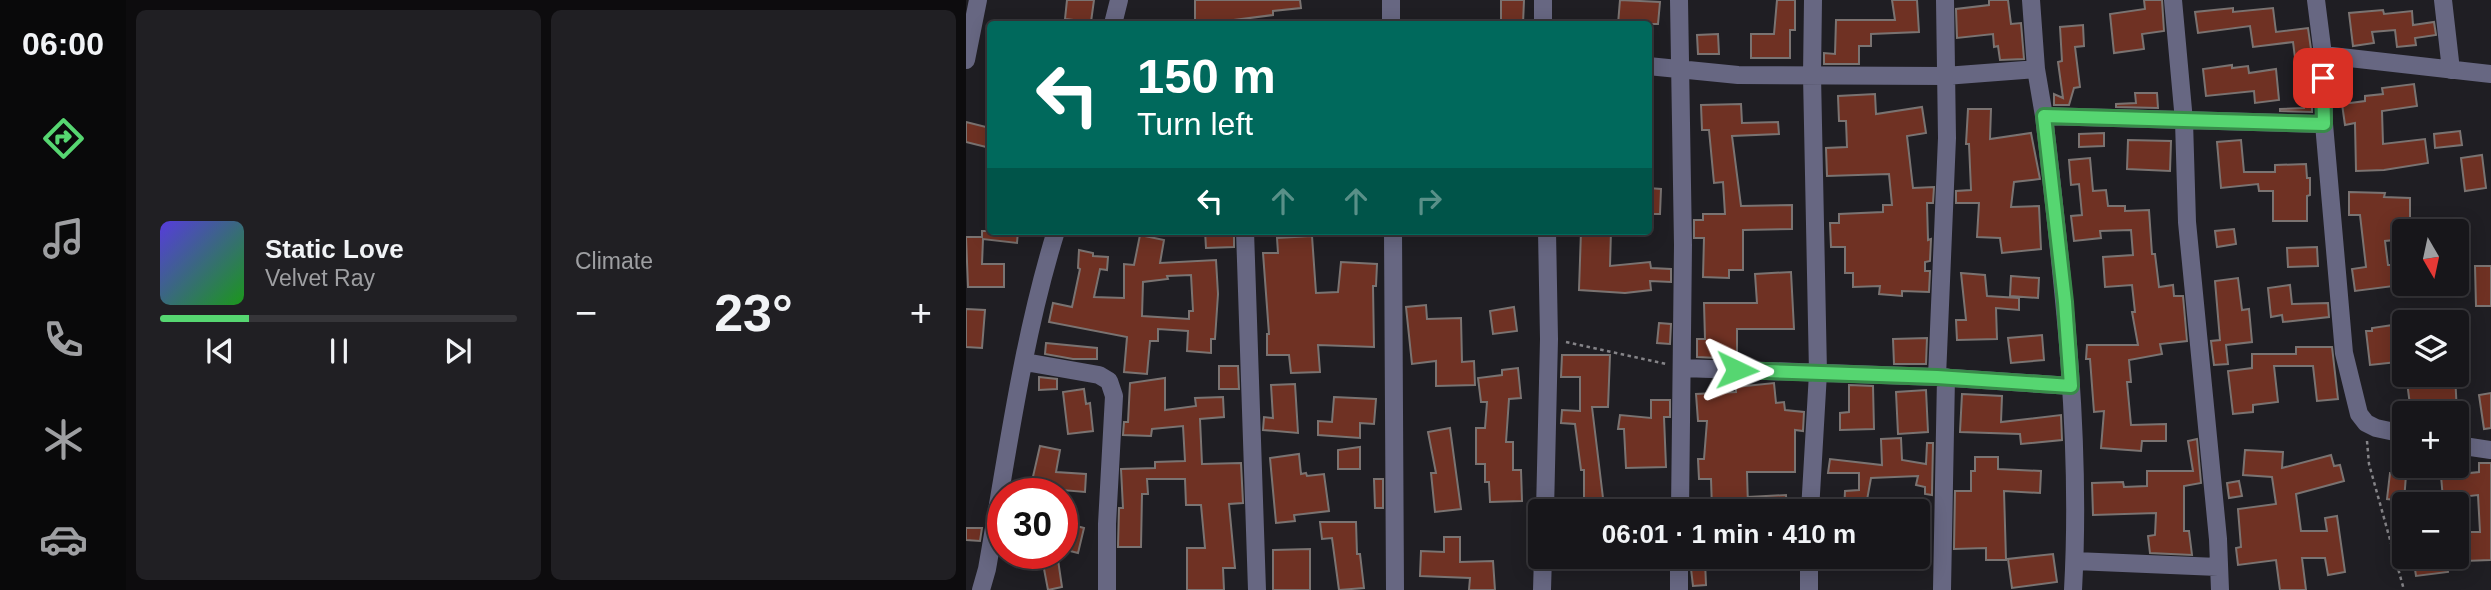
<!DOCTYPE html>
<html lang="en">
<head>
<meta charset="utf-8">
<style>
  :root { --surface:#17161a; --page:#201f23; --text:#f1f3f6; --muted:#9e9fa2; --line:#363539; --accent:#56d671 }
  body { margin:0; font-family:Arial,sans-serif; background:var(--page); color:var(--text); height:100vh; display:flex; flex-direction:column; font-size:26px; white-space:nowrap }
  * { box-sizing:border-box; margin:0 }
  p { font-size:23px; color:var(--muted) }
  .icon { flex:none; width:38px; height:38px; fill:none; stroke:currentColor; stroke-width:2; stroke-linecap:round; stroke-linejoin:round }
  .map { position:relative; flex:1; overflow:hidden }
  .side { display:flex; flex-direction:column; gap:10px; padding:10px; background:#0d0c0e; width:840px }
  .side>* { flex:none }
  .guide { position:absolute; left:21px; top:21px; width:665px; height:214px; border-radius:7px; box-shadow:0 4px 18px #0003,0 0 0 2px var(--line); background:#00695c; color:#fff; overflow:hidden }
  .needle { width:46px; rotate:171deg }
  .fabs { position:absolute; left:1426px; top:219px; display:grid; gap:14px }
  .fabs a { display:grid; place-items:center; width:77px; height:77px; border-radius:7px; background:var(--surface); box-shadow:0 4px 18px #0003,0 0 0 2px var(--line); font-size:35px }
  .speed { position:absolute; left:21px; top:478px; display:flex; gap:14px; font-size:35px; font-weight:700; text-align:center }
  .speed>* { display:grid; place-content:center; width:91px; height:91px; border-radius:50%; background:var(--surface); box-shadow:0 4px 18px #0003,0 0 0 2px var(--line); line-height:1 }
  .speed .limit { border:10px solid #d22; background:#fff; color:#111 }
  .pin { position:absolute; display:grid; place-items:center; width:60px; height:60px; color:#fff; margin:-30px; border-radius:14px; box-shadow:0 4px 10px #0006 }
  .me { position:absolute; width:77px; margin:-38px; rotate:92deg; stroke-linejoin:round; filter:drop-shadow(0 0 5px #0008) }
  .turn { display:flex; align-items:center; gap:24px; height:147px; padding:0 35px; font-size:32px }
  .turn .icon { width:91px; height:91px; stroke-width:2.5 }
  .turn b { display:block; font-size:49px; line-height:60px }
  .lanes { display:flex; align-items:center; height:66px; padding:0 35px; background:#0003; justify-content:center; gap:35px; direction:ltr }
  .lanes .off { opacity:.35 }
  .big { font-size:52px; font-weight:700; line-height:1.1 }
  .side .tile { flex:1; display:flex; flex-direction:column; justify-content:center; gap:10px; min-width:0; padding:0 24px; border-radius:10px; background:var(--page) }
  .song { display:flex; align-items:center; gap:21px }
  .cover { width:84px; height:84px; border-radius:10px; background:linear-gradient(135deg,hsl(250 70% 55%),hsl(120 70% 35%)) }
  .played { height:7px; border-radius:4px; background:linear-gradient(90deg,var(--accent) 25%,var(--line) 25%) }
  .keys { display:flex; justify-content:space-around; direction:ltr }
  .heat { display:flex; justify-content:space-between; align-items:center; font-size:38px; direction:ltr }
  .side .tiles { flex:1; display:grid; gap:10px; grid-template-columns:repeat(2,1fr) }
  .trip { position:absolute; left:562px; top:499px; width:402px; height:70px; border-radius:7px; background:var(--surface); box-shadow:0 4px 18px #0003,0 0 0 2px var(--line); font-weight:700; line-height:70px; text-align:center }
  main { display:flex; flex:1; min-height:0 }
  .tabs { display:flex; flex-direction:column; width:126px; justify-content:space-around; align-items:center; background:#09090a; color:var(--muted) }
  .tabs .icon { width:49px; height:49px }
  .tabs .active { color:var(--accent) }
  .tabs b { font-size:32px; color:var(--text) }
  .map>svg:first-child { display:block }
</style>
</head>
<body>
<main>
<nav class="tabs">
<b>06:00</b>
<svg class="icon active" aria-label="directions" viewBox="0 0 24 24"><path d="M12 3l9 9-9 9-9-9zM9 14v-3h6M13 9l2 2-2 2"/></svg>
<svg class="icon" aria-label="music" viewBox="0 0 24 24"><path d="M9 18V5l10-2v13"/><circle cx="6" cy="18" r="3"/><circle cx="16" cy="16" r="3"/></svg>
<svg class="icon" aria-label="phone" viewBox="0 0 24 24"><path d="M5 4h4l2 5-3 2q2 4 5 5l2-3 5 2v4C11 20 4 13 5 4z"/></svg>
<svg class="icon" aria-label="climate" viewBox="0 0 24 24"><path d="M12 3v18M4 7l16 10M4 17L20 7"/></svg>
<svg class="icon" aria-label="car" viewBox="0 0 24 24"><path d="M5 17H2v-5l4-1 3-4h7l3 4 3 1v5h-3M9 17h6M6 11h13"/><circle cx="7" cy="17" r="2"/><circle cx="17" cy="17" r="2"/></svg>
</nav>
<section class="side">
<div class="tiles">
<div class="tile">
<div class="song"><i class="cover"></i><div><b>Static Love</b><p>Velvet Ray</p></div></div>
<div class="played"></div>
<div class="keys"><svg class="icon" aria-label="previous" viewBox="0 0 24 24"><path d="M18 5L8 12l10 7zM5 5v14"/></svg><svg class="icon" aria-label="pause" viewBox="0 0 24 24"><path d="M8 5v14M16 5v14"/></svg><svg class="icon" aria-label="next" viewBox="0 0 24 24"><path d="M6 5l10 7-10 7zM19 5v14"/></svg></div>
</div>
<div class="tile"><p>Climate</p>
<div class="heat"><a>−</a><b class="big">23°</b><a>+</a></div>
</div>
</div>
</section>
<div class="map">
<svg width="1525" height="590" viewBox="0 0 1525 590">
  <rect width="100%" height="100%" fill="#1f1e23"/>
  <path fill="#6f3123" stroke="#7a7371" stroke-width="2" fill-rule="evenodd" d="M 101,0 L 128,0 L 125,22 L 99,19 Z
    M 229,0 L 334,0 L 335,8 L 307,11 L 307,15 L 253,22 L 253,24 L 229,24 Z
    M 535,0 L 558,0 L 557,24 L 535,24 Z
    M 654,0 L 694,2 L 692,24 L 652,24 Z
    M 811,0 L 829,0 L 829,30 L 824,30 L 824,58 L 785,58 L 785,34 L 808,34 Z
    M 926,0 L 951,0 L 953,32 L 905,34 L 905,46 L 893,46 L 893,64 L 858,64 L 858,53 L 869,54 L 870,20 L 929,20 Z
    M 1023,0 L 1042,0 L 1045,24 L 1055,23 L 1058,59 L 1034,60 L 1032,46 L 1028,47 L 1027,34 L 991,38 L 990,9 L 1023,5 Z
    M 1178,0 L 1196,0 L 1198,31 L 1176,34 L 1178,49 L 1148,53 L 1144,14 L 1179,9 Z
    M 1267,8 L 1267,12 L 1307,8 L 1310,32 L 1342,28 L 1346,56 L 1329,58 L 1327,42 L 1287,47 L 1284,26 L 1232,33 L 1229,12 Z
    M 1417,10 L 1418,14 L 1446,11 L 1447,25 L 1468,22 L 1470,35 L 1449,38 L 1450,45 L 1431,47 L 1429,30 L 1406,32 L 1408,43 L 1387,46 L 1383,13 Z
    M 1117,25 L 1118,46 L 1109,47 L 1114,87 L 1108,88 L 1103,105 L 1088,105 L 1088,94 L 1097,98 L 1092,62 L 1096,61 L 1094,27 Z
    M 752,34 L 753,54 L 732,54 L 731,35 Z
    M 1266,65 L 1266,68 L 1282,66 L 1283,73 L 1310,69 L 1313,100 L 1289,103 L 1288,91 L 1240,96 L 1237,69 Z
    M 1448,84 L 1451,106 L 1416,111 L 1417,144 L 1459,139 L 1462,163 L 1418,170 L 1390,171 L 1389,123 L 1379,125 L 1376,104 L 1399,101 L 1399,96 L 1417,94 L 1416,88 Z
    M 1337,85 L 1346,85 L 1346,112 L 1314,111 L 1314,109 L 1338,108 Z
    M 1169,93 L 1191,93 L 1192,108 L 1150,107 L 1150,104 L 1170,103 Z
    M 909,94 L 910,114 L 956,107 L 960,133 L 941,136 L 947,188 L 968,187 L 967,203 L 961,203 L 962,240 L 965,239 L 964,261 L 959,262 L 959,271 L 964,271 L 963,292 L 936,291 L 936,296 L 913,294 L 914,286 L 887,287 L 887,273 L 879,273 L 879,247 L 865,247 L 864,223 L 873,223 L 873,214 L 917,212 L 917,205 L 926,205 L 923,174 L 861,176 L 860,148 L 881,147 L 880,121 L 873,121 L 872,96 Z
    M 775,104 L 776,123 L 812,122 L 813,134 L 766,136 L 775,206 L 826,205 L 826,229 L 777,230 L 777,270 L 763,270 L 763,278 L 737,277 L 738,238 L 728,238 L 728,220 L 737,220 L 737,214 L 759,214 L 757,182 L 748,183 L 743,130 L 736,130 L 735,105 Z
    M 1002,109 L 1025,109 L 1024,139 L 1065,133 L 1074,179 L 1048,182 L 1045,207 L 1073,206 L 1075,249 L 1036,253 L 1034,238 L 1011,237 L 1013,203 L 990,203 L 990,191 L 1005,190 L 1003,144 L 1000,144 Z
    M 0,122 L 24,128 L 24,148 L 0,142 Z
    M 1494,131 L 1496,145 L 1469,148 L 1468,134 Z
    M 1138,133 L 1138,146 L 1113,147 L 1113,134 Z
    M 1162,140 L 1205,141 L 1204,171 L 1161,169 Z
    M 1275,140 L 1278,172 L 1309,172 L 1309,165 L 1340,164 L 1341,178 L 1344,178 L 1344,195 L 1341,196 L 1341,221 L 1307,221 L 1307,191 L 1293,191 L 1292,184 L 1255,188 L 1251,142 Z
    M 1516,155 L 1520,188 L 1499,191 L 1495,158 Z
    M 1124,158 L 1127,191 L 1140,190 L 1142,206 L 1159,206 L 1159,211 L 1183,210 L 1186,254 L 1189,254 L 1193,287 L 1207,285 L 1208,296 L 1217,296 L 1221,341 L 1194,344 L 1196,354 L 1163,360 L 1165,382 L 1161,382 L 1165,425 L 1200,424 L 1200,441 L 1176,441 L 1175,451 L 1135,448 L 1138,411 L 1128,412 L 1124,359 L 1120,359 L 1121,345 L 1172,345 L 1166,312 L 1169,312 L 1166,285 L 1139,287 L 1137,257 L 1167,255 L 1165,230 L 1134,231 L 1135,238 L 1108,241 L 1105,216 L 1116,215 L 1113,184 L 1105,185 L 1103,160 Z
    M 682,188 L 695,189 L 694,214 L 682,214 Z
    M 1383,192 L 1419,193 L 1418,197 L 1444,198 L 1444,220 L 1449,219 L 1450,231 L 1438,231 L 1438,239 L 1419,241 L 1422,265 L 1426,265 L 1428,286 L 1389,291 L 1386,269 L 1400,267 L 1394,215 L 1383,215 Z
    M 1268,229 L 1270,244 L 1251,247 L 1249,231 Z
    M 16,231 L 52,231 L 51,243 L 17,239 L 16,264 L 38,264 L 38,287 L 2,287 L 0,237 L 16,237 Z
    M 239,231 L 268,231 L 268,247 L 240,248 Z
    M 615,231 L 645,231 L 644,266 L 684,262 L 685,268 L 705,269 L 705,282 L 684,281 L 685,290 L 659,293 L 613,290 Z
    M 174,235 L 198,240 L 194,263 L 250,260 L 252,294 L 249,339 L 245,339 L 245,353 L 221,351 L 222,331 L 192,329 L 192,341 L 184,341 L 181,374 L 158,372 L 161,337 L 83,322 L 87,303 L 106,307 L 114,269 L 112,268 L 113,250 L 127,253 L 127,256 L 142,257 L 141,270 L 134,269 L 128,297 L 158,298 L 158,264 L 168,265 ZM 225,275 L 227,311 L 223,311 L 223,319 L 176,316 L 177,282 L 202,279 L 201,276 Z
    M 346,236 L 350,293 L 372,292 L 375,262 L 411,264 L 410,286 L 407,286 L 408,347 L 352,345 L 354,372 L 325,373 L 323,355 L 301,355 L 301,334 L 303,334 L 297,253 L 312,253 L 311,238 Z
    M 1351,247 L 1352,266 L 1322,267 L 1321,248 Z
    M 1509,266 L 1525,266 L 1525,306 L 1510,306 Z
    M 825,272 L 828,329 L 771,329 L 771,359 L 731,357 L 731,339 L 739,339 L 738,303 L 791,303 L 789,274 Z
    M 995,273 L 1019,275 L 1021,296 L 1053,298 L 1053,310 L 1030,308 L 1031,339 L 991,340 L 990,320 L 1000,320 Z
    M 1045,276 L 1073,278 L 1072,298 L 1044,296 Z
    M 1272,278 L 1276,310 L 1283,309 L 1286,342 L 1260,345 L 1262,364 L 1248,365 L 1245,341 L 1254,340 L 1249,281 Z
    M 1324,285 L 1326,304 L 1362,303 L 1363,317 L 1317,322 L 1316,315 L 1305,317 L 1302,288 Z
    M 460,305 L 461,319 L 495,318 L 496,362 L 508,361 L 509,385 L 470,386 L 470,361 L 446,364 L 440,307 Z
    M 548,307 L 551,331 L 527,334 L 524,311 Z
    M 0,309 L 19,310 L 16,348 L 0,347 Z
    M 693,323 L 705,324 L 704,344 L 691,343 Z
    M 1427,325 L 1431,362 L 1404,365 L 1400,331 L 1406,331 L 1406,328 Z
    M 1076,335 L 1078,360 L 1045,363 L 1042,338 Z
    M 961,338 L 960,364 L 928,364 L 927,339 Z
    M 80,343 L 131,348 L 131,359 L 107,359 L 79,354 Z
    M 1330,347 L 1366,347 L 1372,399 L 1351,401 L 1347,366 L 1308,366 L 1312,402 L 1287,405 L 1287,412 L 1267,414 L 1262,371 L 1286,368 L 1286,354 L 1330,354 Z
    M 596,355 L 644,355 L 642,407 L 626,407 L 637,498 L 618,498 L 618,470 L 615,470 L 609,424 L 595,423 L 596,410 L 614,411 L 614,377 L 595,377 Z
    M 253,366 L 272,366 L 273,389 L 253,389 Z
    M 552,368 L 555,398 L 543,399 L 540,442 L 547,442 L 547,470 L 555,470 L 556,501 L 524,502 L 523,482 L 519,482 L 519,464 L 510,464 L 510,428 L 519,428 L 521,402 L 515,402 L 512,378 L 536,375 L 536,370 Z
    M 1440,374 L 1489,374 L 1491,413 L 1445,413 Z
    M 73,377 L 91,379 L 91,389 L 73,390 Z
    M 199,378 L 199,410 L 230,406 L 229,398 L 257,397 L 258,417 L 234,419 L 236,464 L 275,463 L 277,503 L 263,504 L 269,568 L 257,568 L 258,590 L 221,590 L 221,548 L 239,548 L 235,505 L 220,505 L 219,479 L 181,479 L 182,494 L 176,494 L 175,547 L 152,547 L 153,508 L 157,508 L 155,469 L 189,468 L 189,462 L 219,461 L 217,426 L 186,429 L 185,436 L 157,435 L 158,422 L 162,422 L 164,383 Z
    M 808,383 L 810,403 L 818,402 L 819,410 L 838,412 L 837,431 L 829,430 L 829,472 L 781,472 L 782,507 L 746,509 L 745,479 L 733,479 L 732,459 L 738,459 L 741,421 L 732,421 L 730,394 L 770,392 L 770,387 Z
    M 329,384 L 332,433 L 297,430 L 298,417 L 307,418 L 305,385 Z
    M 883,385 L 907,386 L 908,429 L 874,430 L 874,413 L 883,412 Z
    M 118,389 L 120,404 L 124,403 L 127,431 L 102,434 L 97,392 Z
    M 960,390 L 962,432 L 932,434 L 930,392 Z
    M 1525,393 L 1525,428 L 1518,429 L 1513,395 Z
    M 996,394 L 1036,396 L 1035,422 L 1095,415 L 1096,440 L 1055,444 L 1054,434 L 994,432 Z
    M 368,397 L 410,399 L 408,424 L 394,423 L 394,438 L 352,435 L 352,421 L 366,422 Z
    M 685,400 L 704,400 L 704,417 L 698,417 L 700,467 L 660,468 L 658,429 L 652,429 L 654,415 L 685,418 Z
    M 484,428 L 495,509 L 469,512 L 465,473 L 470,473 L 462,432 Z
    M 935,438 L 936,460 L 960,464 L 961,443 L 967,443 L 966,495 L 959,494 L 959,487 L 950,485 L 952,476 L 905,478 L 899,511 L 878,511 L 879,491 L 893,490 L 893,473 L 862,473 L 864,459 L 916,465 L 915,439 Z
    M 1231,439 L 1235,483 L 1218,486 L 1218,531 L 1223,531 L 1226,555 L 1184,553 L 1182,536 L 1189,535 L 1190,513 L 1127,515 L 1126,483 L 1157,482 L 1158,487 L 1181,486 L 1181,471 L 1227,471 L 1222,441 Z
    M 74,446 L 94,450 L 90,472 L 120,474 L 119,492 L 84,489 L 83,494 L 63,494 Z
    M 394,447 L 394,469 L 372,469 L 372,450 Z
    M 1279,450 L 1317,452 L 1316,468 L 1365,455 L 1368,466 L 1374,465 L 1378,481 L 1330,494 L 1335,531 L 1361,531 L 1359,518 L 1371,516 L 1379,572 L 1362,575 L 1359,558 L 1336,558 L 1340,590 L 1314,590 L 1310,560 L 1272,565 L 1270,548 L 1275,547 L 1272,509 L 1310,504 L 1306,477 L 1277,475 Z
    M 333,454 L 335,474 L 340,473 L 341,476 L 358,474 L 363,511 L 328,515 L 329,521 L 310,523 L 304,458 Z
    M 1009,457 L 1032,457 L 1032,469 L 1075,471 L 1074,493 L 1038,491 L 1040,560 L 1020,560 L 1020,548 L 988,549 L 989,491 L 1005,491 L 1005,471 L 1009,471 Z
    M 1513,463 L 1525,463 L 1525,560 L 1498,561 L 1497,532 L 1514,532 L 1512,495 L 1477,499 L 1475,476 L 1513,472 Z
    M 1424,473 L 1440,475 L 1438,501 L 1421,499 Z
    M 408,479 L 417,479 L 417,508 L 409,508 Z
    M 1273,481 L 1276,496 L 1263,498 L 1261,483 Z
    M 820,495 L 821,511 L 783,511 L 782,497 Z
    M 96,522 L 118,528 L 112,553 L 96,549 Z
    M 354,522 L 390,522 L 391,554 L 394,554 L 398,588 L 373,590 L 366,538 L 356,539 Z
    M 0,528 L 16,528 L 14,541 L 0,540 Z
    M 478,537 L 494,537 L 494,562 L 527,561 L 529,590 L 503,590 L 504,578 L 454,576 L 455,551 L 478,552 Z
    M 344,549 L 344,590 L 307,590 L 307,550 Z
    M 75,553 L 91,553 L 96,587 L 82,590 Z
    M 1087,554 L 1091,582 L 1046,588 L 1042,559 Z
    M 784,556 L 797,556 L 799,569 L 786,570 Z
    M 1447,556 L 1480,556 L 1482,572 L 1450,576 Z
    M 724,560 L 739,561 L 740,585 L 727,586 Z"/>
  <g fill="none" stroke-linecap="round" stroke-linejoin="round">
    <path stroke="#858488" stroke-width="2.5" stroke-dasharray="3.5 3.5" stroke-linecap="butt" d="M 600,342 L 700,364
      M 1401,441 L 1403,464 L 1438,590"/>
    <path stroke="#676782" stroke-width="18" d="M 425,0 L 425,24
      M 577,0 L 577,24
      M 713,0 L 717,245 L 714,511
      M 1065,0 L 1070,69 L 1078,116 L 1358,124
      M 1207,0 L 1218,121 L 1221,222 L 1252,539 L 1254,590
      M 1350,0 L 1357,55 L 1358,124 L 1378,353 L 1393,414 L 1400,423 L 1410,428 L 1438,434
      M 1477,0 L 1485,70
      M 147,24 L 153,0
      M 1357,55 L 1525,74
      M 0,60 L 12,0
      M 682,66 L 772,75 L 979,76 L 1070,69
      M 1078,116 C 1096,273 1116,431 1107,590
      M 279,231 L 291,590
      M 427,231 L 429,590
      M 59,362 L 133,375 L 143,381 L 148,396 L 141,524 L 141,590
      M 717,368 L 971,377 L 1105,386
      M 971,377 L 981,138 L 979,0
      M 1491,445 L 1525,450
      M 579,511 L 583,339 L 581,231
      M 844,511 L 852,373 L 846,75 L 847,0
      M 843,556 L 843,590
      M 1109,561 L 1252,567
      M 15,590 L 21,569 C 41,456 56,341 90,231
      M 576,590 L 577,556
      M 713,590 L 713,556
      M 976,590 L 980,377"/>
  </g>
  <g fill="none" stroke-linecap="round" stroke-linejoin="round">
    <g stroke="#388b49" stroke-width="18">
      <path id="route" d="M 771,370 L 971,377 L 1105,386 L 1099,302 L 1078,116 L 1358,124 L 1357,78"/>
    </g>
    <use href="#route" stroke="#56d671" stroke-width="12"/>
  </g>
</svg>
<div class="fabs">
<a><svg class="needle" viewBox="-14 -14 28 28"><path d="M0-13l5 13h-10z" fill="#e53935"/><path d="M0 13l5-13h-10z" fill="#9e9fa2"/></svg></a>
<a><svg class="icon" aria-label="layers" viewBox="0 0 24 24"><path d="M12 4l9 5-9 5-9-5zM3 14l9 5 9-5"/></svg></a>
<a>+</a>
<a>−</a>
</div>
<div class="speed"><div class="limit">30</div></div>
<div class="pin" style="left:1357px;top:78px;background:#d93025"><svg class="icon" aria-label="arrive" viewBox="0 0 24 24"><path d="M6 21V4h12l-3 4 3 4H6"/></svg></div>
<svg class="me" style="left:771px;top:370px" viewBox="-20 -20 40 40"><path d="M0-17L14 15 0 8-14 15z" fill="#56d671" stroke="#fff" stroke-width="4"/></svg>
<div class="trip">06:01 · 1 min · 410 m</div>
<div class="guide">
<div class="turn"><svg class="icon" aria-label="left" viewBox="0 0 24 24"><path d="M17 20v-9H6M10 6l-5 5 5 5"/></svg><div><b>150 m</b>Turn left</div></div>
<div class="lanes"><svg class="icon" aria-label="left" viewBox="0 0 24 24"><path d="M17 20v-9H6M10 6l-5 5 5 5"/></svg><svg class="icon off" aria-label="ahead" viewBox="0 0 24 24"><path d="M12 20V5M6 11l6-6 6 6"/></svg><svg class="icon off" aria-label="ahead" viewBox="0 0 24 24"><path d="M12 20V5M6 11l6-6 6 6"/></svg><svg class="icon off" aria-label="right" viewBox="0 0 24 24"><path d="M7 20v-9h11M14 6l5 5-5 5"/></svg></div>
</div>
</div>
</main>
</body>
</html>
